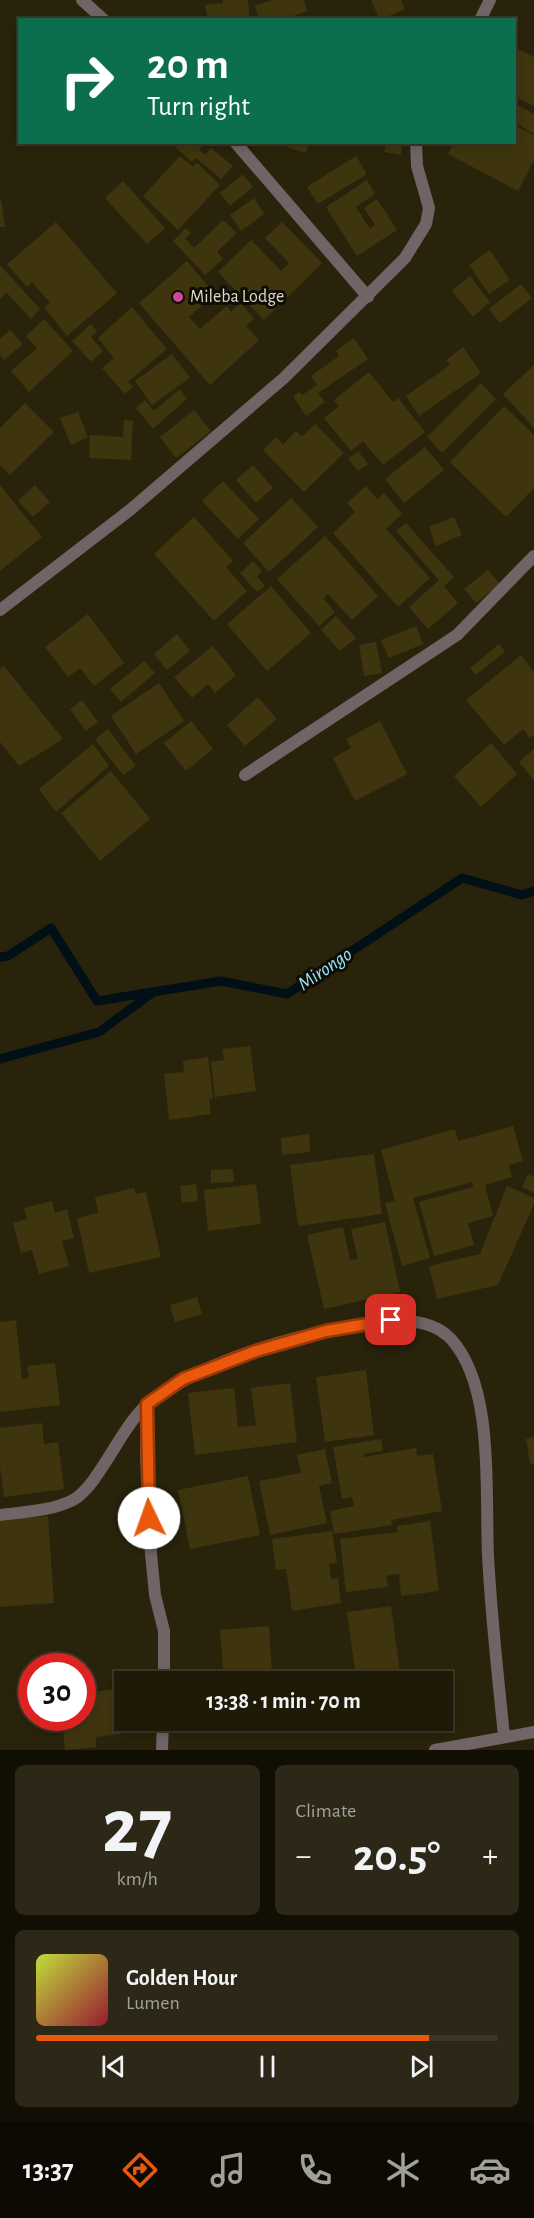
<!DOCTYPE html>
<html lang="en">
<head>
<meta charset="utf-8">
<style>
  :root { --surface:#1f1a08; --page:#2c2716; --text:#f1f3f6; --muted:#a1a19c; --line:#3c3829; --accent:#ea580c }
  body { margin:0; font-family:"Alegreya Sans",sans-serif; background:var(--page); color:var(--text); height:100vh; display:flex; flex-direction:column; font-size:22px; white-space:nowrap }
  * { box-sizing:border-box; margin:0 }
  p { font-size:20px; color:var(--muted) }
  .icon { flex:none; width:33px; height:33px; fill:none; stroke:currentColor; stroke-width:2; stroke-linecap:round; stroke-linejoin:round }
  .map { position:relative; height:1750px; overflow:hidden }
  .details { display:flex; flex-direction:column; gap:15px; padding:15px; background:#110e04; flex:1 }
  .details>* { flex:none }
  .top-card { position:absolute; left:18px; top:18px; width:498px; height:126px; border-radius:0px; box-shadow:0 3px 9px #0003,0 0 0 2px var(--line); background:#0b6e4f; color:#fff; overflow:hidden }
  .speed { position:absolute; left:18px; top:1653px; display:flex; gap:12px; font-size:30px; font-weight:700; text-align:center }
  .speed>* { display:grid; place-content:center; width:78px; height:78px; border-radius:50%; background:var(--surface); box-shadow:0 3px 9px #0003,0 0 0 2px var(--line); line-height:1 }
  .speed .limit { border:9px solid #d22; background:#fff; color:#111 }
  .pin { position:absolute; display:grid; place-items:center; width:51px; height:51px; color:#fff; margin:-26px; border-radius:12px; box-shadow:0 3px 9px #0006 }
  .me { position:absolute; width:66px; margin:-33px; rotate:357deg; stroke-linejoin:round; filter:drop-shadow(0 0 4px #0008) }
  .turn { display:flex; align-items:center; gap:21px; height:126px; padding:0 30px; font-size:27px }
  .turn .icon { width:78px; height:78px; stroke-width:2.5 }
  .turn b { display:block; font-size:42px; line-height:51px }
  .big { font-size:45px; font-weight:700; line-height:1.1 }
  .details .card { flex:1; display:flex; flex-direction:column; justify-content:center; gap:9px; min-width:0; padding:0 21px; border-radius:9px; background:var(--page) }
  .details .dial { align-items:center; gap:0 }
  .dial b { font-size:78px; line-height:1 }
  .song { display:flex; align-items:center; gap:18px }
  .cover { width:72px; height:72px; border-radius:9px; background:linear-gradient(135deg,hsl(70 70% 55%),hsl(350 70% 35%)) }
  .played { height:6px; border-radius:3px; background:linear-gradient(90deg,var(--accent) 85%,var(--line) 85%) }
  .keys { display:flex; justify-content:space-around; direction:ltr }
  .heat { display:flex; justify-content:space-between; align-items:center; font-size:33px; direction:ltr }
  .details .tiles { flex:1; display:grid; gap:15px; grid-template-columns:1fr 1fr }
  .card:last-child { grid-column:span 2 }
  .trip { position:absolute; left:114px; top:1671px; width:339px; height:60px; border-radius:0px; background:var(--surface); box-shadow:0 3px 9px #0003,0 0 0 2px var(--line); font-weight:700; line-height:60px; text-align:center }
  .dock { display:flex; height:96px; justify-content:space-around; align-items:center; background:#0c0a03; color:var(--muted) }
  .dock .icon { width:42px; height:42px }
  .dock .on { color:var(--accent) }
  .dock b { font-size:27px; color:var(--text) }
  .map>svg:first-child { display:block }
</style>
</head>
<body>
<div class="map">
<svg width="534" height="1750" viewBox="0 0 534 1750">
  <rect width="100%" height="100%" fill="#29230b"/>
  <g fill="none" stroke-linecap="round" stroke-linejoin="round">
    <path stroke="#001016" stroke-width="9" d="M 0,957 L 8,956 L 51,928 L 97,1001 L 221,981 L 287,994 L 462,878 L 522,895 L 534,891
      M 0,1059 L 99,1032 L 152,993"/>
  </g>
  <path fill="#3e350e" d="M 223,0 L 248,0 L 250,20 L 208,20 L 205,5 L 223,3 Z
    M 272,0 L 304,0 L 307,11 L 282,20 L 259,20 L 255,6 Z
    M 371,0 L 401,0 L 405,9 L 380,20 Z
    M 514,47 L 534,57 L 534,106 L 514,97 Z
    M 514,103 L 534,114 L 534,134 L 514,122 Z
    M 514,125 L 534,135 L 534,160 L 518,191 L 448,154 L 454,142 L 514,142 Z
    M 179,142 L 198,142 L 202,146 L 199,150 L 205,155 L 211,148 L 233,166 L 221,179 L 196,158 L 192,162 L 175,147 Z
    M 290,142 L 310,142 L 306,153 L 288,148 Z
    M 386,142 L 402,142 L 401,155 L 384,152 Z
    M 180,156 L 193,167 L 197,163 L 220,185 L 178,230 L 143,196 Z
    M 356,156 L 367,174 L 318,204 L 307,187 Z
    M 243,174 L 253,187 L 230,206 L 220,193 Z
    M 367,180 L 375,194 L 356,207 L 370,229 L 375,225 L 364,208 L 377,199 L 397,230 L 357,256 L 326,207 Z
    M 123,181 L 165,228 L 147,244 L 105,198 Z
    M 254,198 L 264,214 L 241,231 L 230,215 Z
    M 0,200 L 1,200 L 5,227 L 0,227 Z
    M 223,220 L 237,233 L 217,252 L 223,259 L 205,275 L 173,241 L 186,228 L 191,233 L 185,238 L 194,248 Z
    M 56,222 L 117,293 L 67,336 L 44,307 L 50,303 L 32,282 L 27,287 L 7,264 Z
    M 282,222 L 322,263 L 264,320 L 218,272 L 251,240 L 281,271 L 289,263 L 265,238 Z
    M 490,250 L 510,280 L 489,294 L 469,265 Z
    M 187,261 L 215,294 L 189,317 L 200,329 L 227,306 L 231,312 L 241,303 L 254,319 L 246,326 L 259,340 L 210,385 L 139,303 Z
    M 0,265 L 40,309 L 31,319 L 7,293 L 0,299 Z
    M 470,276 L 490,302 L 473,317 L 452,291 Z
    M 521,284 L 532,298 L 500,323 L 489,309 Z
    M 132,307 L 167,349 L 128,382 L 133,387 L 125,394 L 102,368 L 114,358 L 98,338 Z
    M 44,319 L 73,351 L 29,392 L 11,371 L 37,348 L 26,336 Z
    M 91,324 L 97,331 L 91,337 L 103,351 L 91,362 L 72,341 Z
    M 10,330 L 23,344 L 4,360 L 0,355 L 0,339 Z
    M 354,338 L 368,359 L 318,393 L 325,402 L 306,416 L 293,396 L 299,392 L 302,395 L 317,385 L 311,376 L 339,356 L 336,351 Z
    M 463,347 L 481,373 L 419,416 L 406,396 L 450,365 L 446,360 Z
    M 172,354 L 190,378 L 152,405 L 135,381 Z
    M 534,365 L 534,428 L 503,394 Z
    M 369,372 L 393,402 L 398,398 L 425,432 L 383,465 L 363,441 L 351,451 L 324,418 L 339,406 L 334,400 Z
    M 481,383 L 496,399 L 442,453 L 427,437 Z
    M 180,389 L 187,399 L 153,429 L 136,408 L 145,400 L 154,411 Z
    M 25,403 L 54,432 L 10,475 L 0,465 L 0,428 Z
    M 504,406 L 534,435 L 534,488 L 506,517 L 450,462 Z
    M 194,410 L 211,431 L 176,458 L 160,437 Z
    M 78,412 L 88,437 L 71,445 L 60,418 Z
    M 124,420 L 133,421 L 131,460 L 89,458 L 90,435 L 123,437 Z
    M 315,424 L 344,453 L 304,492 L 263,450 L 276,437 L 283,445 L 296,431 L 302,437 Z
    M 425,447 L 444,470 L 404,503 L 385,479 Z
    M 358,451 L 368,464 L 358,471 L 348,459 Z
    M 253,465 L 273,488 L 256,503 L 236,480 Z
    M 223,481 L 259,519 L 238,539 L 202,501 Z
    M 0,485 L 42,537 L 0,571 Z
    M 35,485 L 50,502 L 33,517 L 18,501 Z
    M 366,486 L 377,499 L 384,493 L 402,514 L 386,529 L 430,578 L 398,607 L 333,533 L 355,512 L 347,503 Z
    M 291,498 L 318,527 L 269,572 L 243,543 Z
    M 194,517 L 233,561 L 226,567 L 247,591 L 214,621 L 154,554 Z
    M 454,517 L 462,535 L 436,546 L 429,527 Z
    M 406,523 L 454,577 L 444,586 L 458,603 L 428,629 L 409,607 L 439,580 L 396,531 Z
    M 325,536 L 378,596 L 352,620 L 328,594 L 323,598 L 335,612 L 319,626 L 277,579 Z
    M 253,561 L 262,571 L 257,576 L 265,586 L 257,592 L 240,573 Z
    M 488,570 L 500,584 L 476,603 L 464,589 Z
    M 271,586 L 311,633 L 267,671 L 227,624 Z
    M 88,614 L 124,663 L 94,686 L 80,668 L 68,677 L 45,647 Z
    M 336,616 L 356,638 L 340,651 L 321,630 Z
    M 416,626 L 423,644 L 389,658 L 381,640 Z
    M 177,634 L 190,651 L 167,670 L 154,654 Z
    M 376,642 L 382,673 L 364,676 L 359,645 Z
    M 499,644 L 505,652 L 476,675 L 470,668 Z
    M 213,646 L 236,675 L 215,693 L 208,684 L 192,698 L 174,677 Z
    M 521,655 L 534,672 L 534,735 L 530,738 L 523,729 L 504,745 L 466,700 Z
    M 144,661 L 155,673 L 121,702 L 110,689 Z
    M 4,666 L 63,739 L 19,766 L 0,742 L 0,669 Z
    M 159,683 L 184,721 L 136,754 L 111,716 Z
    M 258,697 L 277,719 L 245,746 L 227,725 Z
    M 82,700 L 98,722 L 86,731 L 70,709 Z
    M 191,721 L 213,749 L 186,771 L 164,743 Z
    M 380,721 L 407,774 L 355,801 L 333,758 L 351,748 L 346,739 Z
    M 108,729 L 136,766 L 123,775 L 95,739 Z
    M 491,743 L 517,774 L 481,807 L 454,776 Z
    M 93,744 L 109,766 L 56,812 L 39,789 Z
    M 534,749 L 534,781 L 519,762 Z
    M 111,771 L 150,819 L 100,861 L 61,813 Z
    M 250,1046 L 256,1091 L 215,1097 L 211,1062 L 224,1060 L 222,1049 Z
    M 208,1057 L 213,1098 L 209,1099 L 211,1114 L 169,1120 L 164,1074 L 184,1072 L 183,1061 Z
    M 513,1126 L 523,1161 L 509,1165 L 512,1177 L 485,1185 L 493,1216 L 468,1223 L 474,1245 L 434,1256 L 419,1202 L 473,1187 L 472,1182 L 413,1198 L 430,1258 L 402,1266 L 385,1203 L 395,1201 L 381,1150 L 455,1129 L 458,1141 Z
    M 309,1134 L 310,1152 L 282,1155 L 281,1138 Z
    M 374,1154 L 382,1214 L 298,1226 L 290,1165 Z
    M 233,1169 L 234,1182 L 211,1183 L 211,1170 Z
    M 528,1174 L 534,1177 L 534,1193 L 522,1187 Z
    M 196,1184 L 198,1201 L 182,1203 L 180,1186 Z
    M 256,1184 L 261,1224 L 208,1231 L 204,1190 Z
    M 507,1186 L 534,1198 L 534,1204 L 498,1285 L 437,1299 L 429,1266 L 480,1254 Z
    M 134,1188 L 136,1194 L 146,1192 L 161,1257 L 89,1273 L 77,1218 L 98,1213 L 95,1197 Z
    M 52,1201 L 55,1213 L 67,1209 L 74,1238 L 62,1241 L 69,1266 L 39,1274 L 32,1250 L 21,1253 L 13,1223 L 27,1219 L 24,1208 Z
    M 385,1222 L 400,1292 L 324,1309 L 307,1235 L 343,1227 L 350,1260 L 358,1259 L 351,1229 Z
    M 197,1297 L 202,1314 L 175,1322 L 170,1305 Z
    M 16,1320 L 22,1379 L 29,1378 L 27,1366 L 55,1363 L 60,1405 L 0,1412 L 0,1322 Z
    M 366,1370 L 374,1435 L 325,1442 L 316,1377 Z
    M 290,1383 L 297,1442 L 195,1455 L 188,1393 L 234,1388 L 238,1427 L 256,1425 L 251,1388 Z
    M 42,1423 L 44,1444 L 58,1442 L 64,1489 L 4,1497 L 0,1467 L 0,1428 Z
    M 534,1437 L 534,1464 L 530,1464 L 526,1439 Z
    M 381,1439 L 383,1451 L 364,1454 L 364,1457 L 416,1448 L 417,1456 L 433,1454 L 442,1511 L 391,1520 L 392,1525 L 334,1534 L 330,1511 L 354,1506 L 352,1497 L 342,1499 L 333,1447 Z
    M 325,1449 L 332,1483 L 319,1486 L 327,1523 L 270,1535 L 259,1481 L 301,1473 L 297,1455 Z
    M 248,1476 L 260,1535 L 190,1549 L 178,1490 Z
    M 48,1516 L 54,1603 L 0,1607 L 0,1520 Z
    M 430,1521 L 439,1591 L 401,1596 L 399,1574 L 386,1576 L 388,1587 L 346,1592 L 340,1539 L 398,1532 L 397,1526 Z
    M 332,1531 L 337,1563 L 329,1564 L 331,1579 L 338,1578 L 341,1603 L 292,1611 L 286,1569 L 276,1570 L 272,1539 Z
    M 391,1606 L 400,1672 L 356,1678 L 347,1612 Z
    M 269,1626 L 272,1673 L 323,1669 L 324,1682 L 224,1682 L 220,1630 Z
    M 117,1689 L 121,1734 L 96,1737 L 96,1747 L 65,1750 L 62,1718 L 82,1718 L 82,1693 Z"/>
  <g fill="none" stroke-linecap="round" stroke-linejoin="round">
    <path stroke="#716366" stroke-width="12" d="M 82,0 L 104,20
      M 480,20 L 490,0
      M 235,142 L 368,297
      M 0,610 L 130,510 L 284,378 L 405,258 L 426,224 L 429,208 L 417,166 L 416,142
      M 245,775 L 457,635 L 534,556
      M 147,1404 L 146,1456 L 151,1554 L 155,1595 L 164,1631 L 164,1682
      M 0,1515 C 23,1512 52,1511 73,1500 C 100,1485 122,1423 150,1402 C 201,1364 278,1339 340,1329 C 373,1323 424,1310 451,1339 C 495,1387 485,1494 488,1555 C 491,1616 498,1676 504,1736
      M 162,1750 L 163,1720
      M 435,1750 L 534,1732"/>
  </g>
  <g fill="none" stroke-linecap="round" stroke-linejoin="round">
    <g stroke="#983908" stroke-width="15">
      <path id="route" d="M 149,1518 L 147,1404 L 183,1379 L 256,1351 L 326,1331 L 391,1320"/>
    </g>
    <use href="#route" stroke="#ea580c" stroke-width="10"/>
  </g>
  <circle fill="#d1479c" stroke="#0f0c04" stroke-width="2" cx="178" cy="297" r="6"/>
  <g text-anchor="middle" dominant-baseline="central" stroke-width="6" stroke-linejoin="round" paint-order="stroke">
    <g font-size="18" fill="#dddacb" stroke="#0f0c04" text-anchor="start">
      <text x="190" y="297">Mileba Lodge</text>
    </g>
    <g font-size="20" font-style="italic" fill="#93e8fc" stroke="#0f0c04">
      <text transform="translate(325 969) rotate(-34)">Mirongo</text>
    </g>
  </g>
</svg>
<div class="speed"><div class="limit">30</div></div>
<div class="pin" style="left:391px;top:1320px;background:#d93025"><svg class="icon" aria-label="arrive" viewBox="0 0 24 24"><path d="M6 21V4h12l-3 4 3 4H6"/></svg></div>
<svg class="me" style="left:149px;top:1518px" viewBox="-20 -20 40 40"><circle r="19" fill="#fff"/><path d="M0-13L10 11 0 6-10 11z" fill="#ea580c"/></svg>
<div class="trip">13:38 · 1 min · 70 m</div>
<div class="top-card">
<div class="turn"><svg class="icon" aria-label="right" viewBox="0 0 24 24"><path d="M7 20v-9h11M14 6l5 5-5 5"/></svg><div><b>20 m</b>Turn right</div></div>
</div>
</div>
<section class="details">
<div class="tiles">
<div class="card dial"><b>27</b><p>km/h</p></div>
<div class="card"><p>Climate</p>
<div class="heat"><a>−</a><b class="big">20.5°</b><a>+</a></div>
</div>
<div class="card">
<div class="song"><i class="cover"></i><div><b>Golden Hour</b><p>Lumen</p></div></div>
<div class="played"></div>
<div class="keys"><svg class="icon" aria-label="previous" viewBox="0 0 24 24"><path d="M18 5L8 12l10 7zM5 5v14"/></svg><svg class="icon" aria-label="pause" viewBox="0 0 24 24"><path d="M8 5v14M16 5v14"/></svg><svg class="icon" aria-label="next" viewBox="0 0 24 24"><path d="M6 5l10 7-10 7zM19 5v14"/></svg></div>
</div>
</div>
</section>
<nav class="dock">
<b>13:37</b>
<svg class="icon on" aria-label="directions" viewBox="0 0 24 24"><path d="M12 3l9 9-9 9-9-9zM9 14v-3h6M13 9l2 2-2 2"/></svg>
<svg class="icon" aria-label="music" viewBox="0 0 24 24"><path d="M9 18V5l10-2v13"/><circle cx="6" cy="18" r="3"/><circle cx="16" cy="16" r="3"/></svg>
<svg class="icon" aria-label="phone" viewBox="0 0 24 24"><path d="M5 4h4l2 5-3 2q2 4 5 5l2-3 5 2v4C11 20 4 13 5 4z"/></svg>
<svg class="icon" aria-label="climate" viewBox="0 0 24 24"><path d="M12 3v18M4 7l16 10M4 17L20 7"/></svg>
<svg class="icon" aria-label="car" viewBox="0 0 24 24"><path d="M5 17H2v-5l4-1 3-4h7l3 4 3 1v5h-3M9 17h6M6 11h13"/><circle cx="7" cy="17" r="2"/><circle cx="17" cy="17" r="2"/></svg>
</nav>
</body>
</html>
